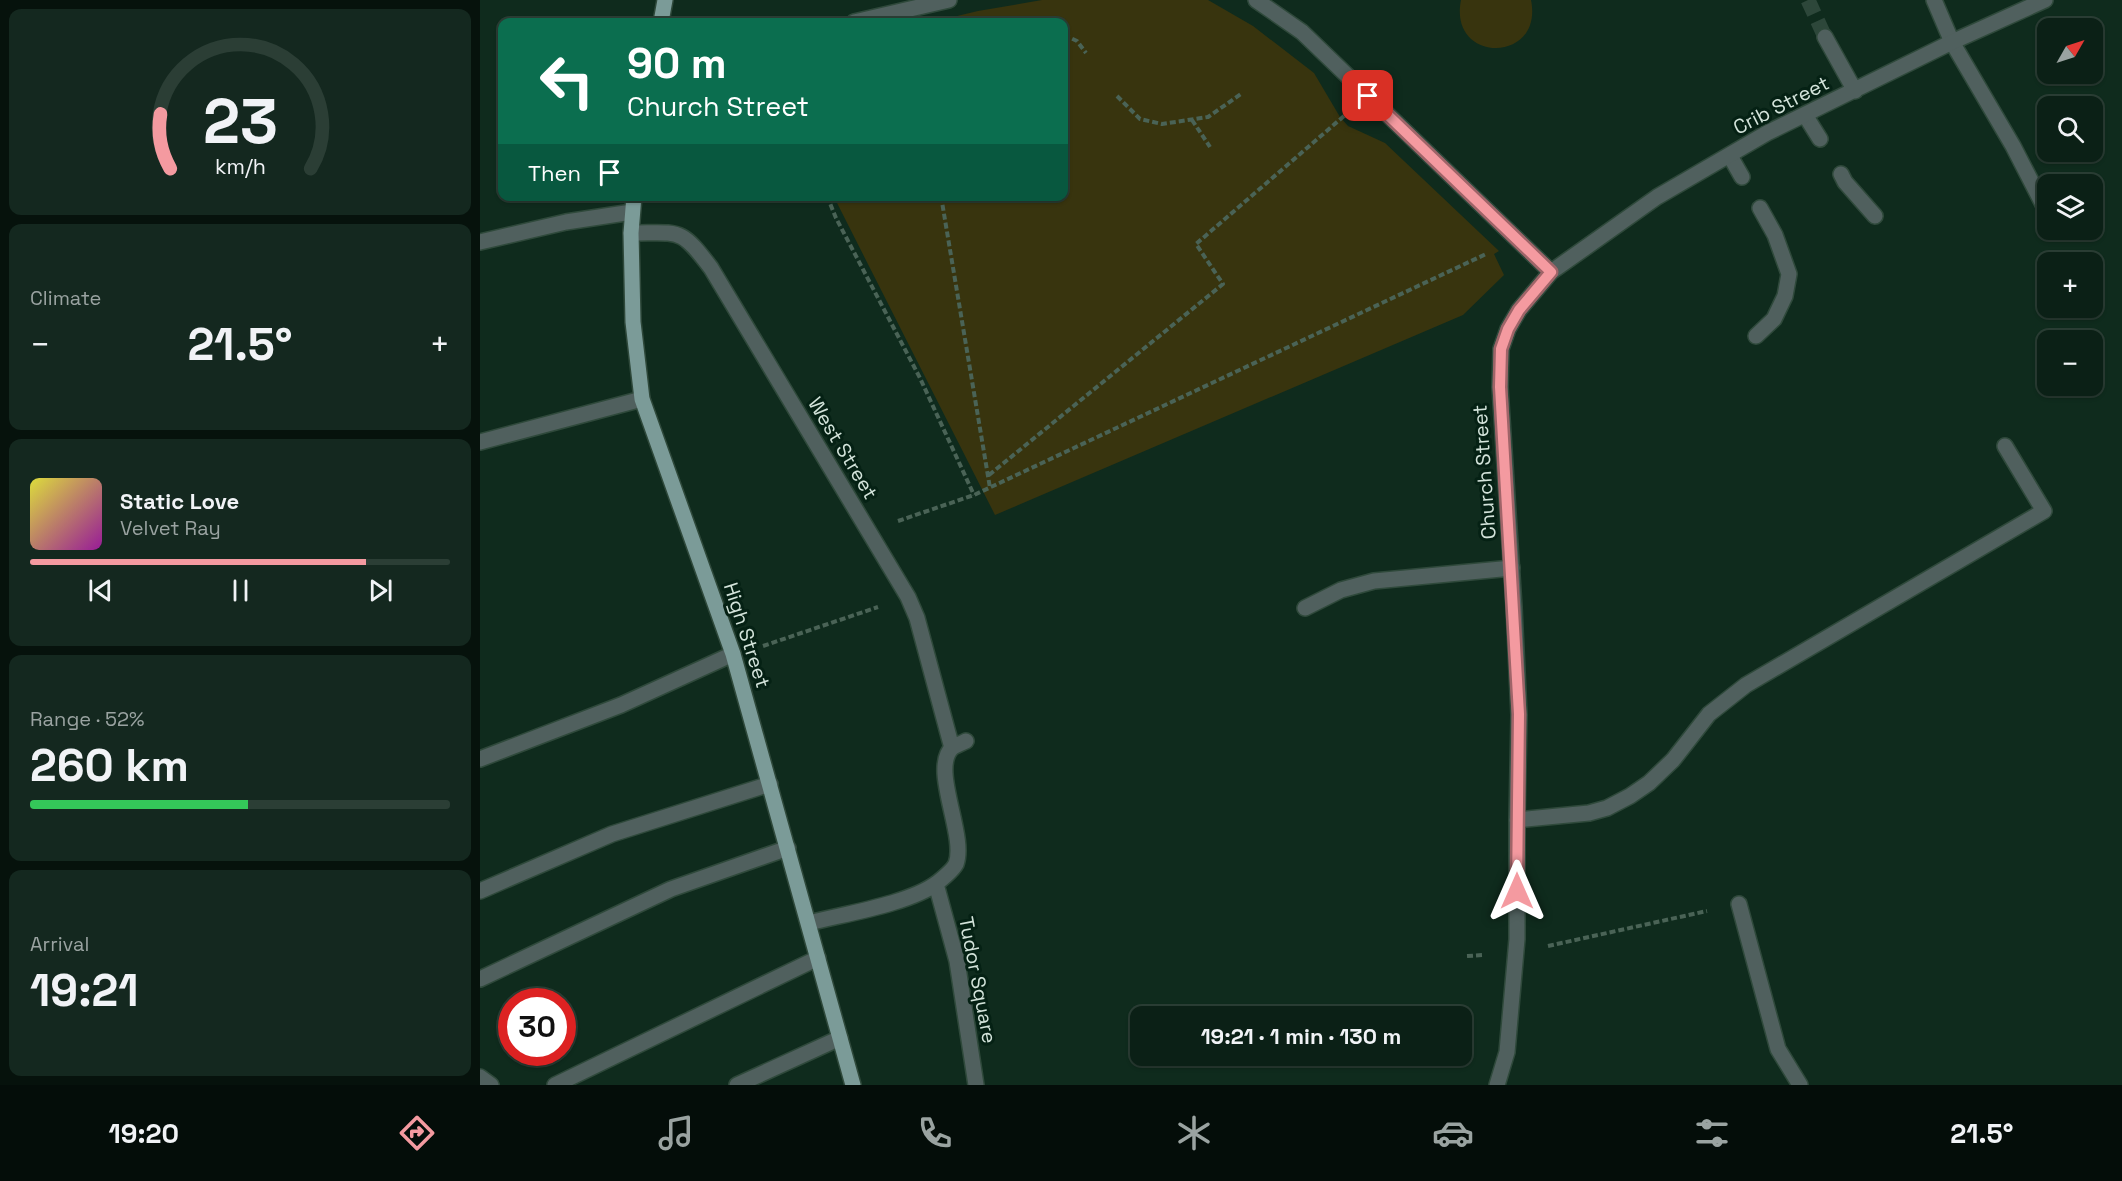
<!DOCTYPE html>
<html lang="en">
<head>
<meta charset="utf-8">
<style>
  :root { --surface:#0b2016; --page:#14281f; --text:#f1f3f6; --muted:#9aa3a1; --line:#2b3e35; --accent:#f49aa0 }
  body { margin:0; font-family:"Space Grotesk",sans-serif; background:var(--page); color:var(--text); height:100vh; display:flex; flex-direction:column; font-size:22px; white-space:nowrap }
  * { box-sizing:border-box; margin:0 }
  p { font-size:20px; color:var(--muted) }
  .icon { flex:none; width:33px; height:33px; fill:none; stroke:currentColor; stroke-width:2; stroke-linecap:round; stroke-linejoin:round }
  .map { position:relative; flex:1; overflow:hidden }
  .sheet { display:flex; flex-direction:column; gap:9px; padding:9px; background:#06120c; width:480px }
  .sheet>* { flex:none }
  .top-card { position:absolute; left:18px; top:18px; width:570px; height:183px; border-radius:12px; box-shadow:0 2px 4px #0004,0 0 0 2px var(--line); background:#0b6e4f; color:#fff; overflow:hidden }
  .needle { width:39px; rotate:51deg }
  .buttons { position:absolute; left:1557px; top:18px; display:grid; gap:12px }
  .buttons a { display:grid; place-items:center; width:66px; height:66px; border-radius:12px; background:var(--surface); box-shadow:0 2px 4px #0004,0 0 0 2px var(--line); font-size:30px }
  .speed { position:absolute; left:18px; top:988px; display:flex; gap:12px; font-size:30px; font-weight:700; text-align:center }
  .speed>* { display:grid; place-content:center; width:78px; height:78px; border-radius:50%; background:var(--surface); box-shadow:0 2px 4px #0004,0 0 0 2px var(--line); line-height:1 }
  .speed .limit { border:9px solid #d22; background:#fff; color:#111 }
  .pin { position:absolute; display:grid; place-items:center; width:51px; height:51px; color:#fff; margin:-26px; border-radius:12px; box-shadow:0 3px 9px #0006 }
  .me { position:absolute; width:66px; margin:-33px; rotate:0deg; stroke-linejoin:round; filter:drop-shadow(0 0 4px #0008) }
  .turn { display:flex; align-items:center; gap:21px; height:126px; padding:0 30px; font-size:27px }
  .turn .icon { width:78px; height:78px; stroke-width:2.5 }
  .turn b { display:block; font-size:42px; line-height:51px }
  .then { display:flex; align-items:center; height:57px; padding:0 30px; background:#0003; gap:12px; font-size:22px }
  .big { font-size:45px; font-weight:600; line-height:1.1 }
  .sheet .card { flex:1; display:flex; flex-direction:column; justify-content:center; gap:9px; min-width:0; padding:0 21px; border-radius:12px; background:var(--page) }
  .sheet .dial { align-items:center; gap:0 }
  .dial svg { height:156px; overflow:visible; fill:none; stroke:var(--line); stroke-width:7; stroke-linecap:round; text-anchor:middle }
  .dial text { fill:var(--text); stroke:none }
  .song { display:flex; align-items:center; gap:18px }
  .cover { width:72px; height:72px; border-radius:9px; background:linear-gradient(135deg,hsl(60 70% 55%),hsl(300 70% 35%)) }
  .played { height:6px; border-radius:3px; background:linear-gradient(90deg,var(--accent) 80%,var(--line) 80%) }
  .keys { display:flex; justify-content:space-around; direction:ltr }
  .heat { display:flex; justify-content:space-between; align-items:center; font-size:33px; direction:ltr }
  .charge { height:9px; border-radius:4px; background:linear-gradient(90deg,#34c759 52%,var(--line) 0) }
  .trip { position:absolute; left:650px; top:1006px; width:342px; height:60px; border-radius:12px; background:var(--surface); box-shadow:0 2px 4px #0004,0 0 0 2px var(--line); font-weight:600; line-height:60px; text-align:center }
  .tab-bar { display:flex; height:96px; justify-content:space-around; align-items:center; background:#040d09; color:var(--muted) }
  .tab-bar .icon { width:42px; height:42px }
  .tab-bar .active { color:var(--accent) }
  .tab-bar b { font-size:27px; color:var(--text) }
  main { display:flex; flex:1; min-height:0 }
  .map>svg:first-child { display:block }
</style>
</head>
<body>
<main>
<section class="sheet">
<div class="card dial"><svg viewBox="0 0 100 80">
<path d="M14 69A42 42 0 1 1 86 69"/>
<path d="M14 69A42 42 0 0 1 9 41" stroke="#f49aa0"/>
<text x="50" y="56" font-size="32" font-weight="700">23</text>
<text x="50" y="72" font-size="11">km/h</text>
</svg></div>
<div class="card"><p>Climate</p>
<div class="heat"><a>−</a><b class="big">21.5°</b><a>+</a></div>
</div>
<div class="card">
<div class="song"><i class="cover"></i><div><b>Static Love</b><p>Velvet Ray</p></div></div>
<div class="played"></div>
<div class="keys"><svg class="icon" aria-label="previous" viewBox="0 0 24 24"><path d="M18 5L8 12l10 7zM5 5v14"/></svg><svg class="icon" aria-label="pause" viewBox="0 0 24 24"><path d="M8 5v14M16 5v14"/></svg><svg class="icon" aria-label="next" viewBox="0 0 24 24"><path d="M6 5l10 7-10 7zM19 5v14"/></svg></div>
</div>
<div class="card"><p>Range · 52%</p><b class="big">260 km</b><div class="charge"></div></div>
<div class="card"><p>Arrival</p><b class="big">19:21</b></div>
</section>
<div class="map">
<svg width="1642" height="1085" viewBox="0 0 1642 1085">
  <rect width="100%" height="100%" fill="#0f2b1d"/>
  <path fill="#38340e" d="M 562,0 L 728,0 L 773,26 L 834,73 L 860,117 L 868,126 L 905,143 L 1019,251 L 1014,254 L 1024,275 L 983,315 L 515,515 L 354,197 L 584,196 L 584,22 L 452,22 L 498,11 Z
    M 981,0 L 1051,0 C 1064,64 968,64 981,0 Z"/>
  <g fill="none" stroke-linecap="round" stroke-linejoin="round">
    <path stroke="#2d473a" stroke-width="15" stroke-dasharray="15 8" stroke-linecap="butt" d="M 1328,0 L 1345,37"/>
    <g stroke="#2f493b" stroke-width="18">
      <path id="lane" d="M 1454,0 L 1472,42 L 1533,146 L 1568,214
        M 1325,115 L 1340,139
        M 1250,156 L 1262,177
        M 1361,174 L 1365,182 L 1395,216
        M 0,242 L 86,222 L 152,212
        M 1276,336 L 1294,319 L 1305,296 L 1309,274 L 1295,235 L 1280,208
        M 825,608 L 861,590 L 894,581 L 1032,568
        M 0,759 L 141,705 L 253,654
        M 1037,820 L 1109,813 L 1127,808 L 1150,796 L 1169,783 L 1193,760 L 1229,714 L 1266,685 L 1564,511 L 1525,446
        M 0,891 L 132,834 L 290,784
        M 1259,904 L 1298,1049 L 1320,1085
        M 0,979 L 191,889 L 308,848
        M 0,1077 L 11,1085
        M 75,1085 L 338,958
        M 257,1085 L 360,1038"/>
    </g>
    <g stroke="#2f493b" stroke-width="18">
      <path id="street" d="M 776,0 L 822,32 L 1071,272
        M 374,22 L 469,0
        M 1345,37 L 1375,91
        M 151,233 C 201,233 200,227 231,268 L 428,597 L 437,618 L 472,748
        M 0,442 L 162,399
        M 456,884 L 477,961 L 496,1085
        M 329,923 C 363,914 429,904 457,883 C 462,879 473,870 476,864 C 487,835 449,767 473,747 C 477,745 482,743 486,741
        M 1017,1085 L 1027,1052 L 1037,939 L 1037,820 L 1039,715 L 1034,607 L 1020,387 L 1021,349 L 1028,329 L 1039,310 L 1071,272 L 1177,197 L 1287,133 L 1472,42 L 1565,0"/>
    </g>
    <g stroke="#2f493b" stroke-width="18">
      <path id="primary" d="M 181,22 L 185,0
        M 154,196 L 151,233 L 153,322 L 162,399 L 253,654 L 373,1085"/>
    </g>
    <path stroke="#4a6356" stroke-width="4" stroke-dasharray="6 3" stroke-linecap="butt" d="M 584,35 L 597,41 L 606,53
      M 637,96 L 660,119 L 682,124 L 728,117 L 761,94
      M 712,120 L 730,147
      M 347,196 L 356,218 L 440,378 L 494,495
      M 461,196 L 510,488
      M 509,475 L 743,284 L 716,244 L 864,116
      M 418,521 L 494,495 L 1006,254
      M 283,646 L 398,607
      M 1068,946 L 1227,911
      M 987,956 L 1004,955"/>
    <use href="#lane" stroke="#50605e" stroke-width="15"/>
    <use href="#street" stroke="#50605e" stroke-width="15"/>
    <use href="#primary" stroke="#7b9b98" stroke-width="15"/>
  </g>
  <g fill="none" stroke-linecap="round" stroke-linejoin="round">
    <g stroke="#9f6468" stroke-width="15">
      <path id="route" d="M 888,96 L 1071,272 L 1039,310 L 1028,329 L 1021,349 L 1020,387 L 1039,714 L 1037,891"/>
    </g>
    <use href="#route" stroke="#f49aa0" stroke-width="10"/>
  </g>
  <g text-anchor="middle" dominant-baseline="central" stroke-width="6" stroke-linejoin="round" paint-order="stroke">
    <g font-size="20" fill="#d4e4db" stroke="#052114">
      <text transform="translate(1301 105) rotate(-27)">Crib Street</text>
      <text transform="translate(363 448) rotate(59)">West Street</text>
      <text transform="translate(1004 472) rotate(-94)">Church Street</text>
      <text transform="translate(267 635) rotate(72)">High Street</text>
      <text transform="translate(498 980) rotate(79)">Tudor Square</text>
    </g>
  </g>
</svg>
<div class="buttons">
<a><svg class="needle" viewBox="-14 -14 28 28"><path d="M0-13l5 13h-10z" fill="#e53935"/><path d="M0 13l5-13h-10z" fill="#9aa3a1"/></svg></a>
<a><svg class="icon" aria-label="search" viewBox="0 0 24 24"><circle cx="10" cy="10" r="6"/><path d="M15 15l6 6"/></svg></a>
<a><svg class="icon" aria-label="layers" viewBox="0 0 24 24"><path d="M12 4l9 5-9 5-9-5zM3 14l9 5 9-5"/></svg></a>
<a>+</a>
<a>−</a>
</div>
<div class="speed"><div class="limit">30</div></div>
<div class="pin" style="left:888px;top:96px;background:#d93025"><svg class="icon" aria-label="arrive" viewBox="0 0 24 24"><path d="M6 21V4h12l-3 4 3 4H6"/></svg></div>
<svg class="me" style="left:1037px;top:891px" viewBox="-20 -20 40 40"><path d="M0-17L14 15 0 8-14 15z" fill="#f49aa0" stroke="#fff" stroke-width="4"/></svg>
<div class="trip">19:21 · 1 min · 130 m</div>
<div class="top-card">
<div class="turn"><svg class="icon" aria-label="left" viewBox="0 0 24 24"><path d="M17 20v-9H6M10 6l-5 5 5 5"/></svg><div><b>90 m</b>Church Street</div></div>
<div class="then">Then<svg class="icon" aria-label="arrive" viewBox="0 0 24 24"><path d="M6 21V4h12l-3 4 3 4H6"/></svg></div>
</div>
</div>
</main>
<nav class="tab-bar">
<b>19:20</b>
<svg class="icon active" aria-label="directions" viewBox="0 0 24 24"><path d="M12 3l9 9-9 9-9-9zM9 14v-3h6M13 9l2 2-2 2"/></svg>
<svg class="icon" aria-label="music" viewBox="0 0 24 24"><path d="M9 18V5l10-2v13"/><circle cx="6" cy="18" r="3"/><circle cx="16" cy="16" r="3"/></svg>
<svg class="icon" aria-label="phone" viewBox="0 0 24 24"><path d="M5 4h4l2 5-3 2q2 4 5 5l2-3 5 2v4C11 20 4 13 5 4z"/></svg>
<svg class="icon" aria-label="climate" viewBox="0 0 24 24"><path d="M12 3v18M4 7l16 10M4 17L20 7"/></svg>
<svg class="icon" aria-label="car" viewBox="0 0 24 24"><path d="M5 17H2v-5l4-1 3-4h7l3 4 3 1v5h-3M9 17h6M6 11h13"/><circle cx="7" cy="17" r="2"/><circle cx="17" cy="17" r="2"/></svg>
<svg class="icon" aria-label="filters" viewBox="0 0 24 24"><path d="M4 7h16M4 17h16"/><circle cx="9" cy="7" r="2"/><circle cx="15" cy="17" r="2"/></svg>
<b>21.5°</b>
</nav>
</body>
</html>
